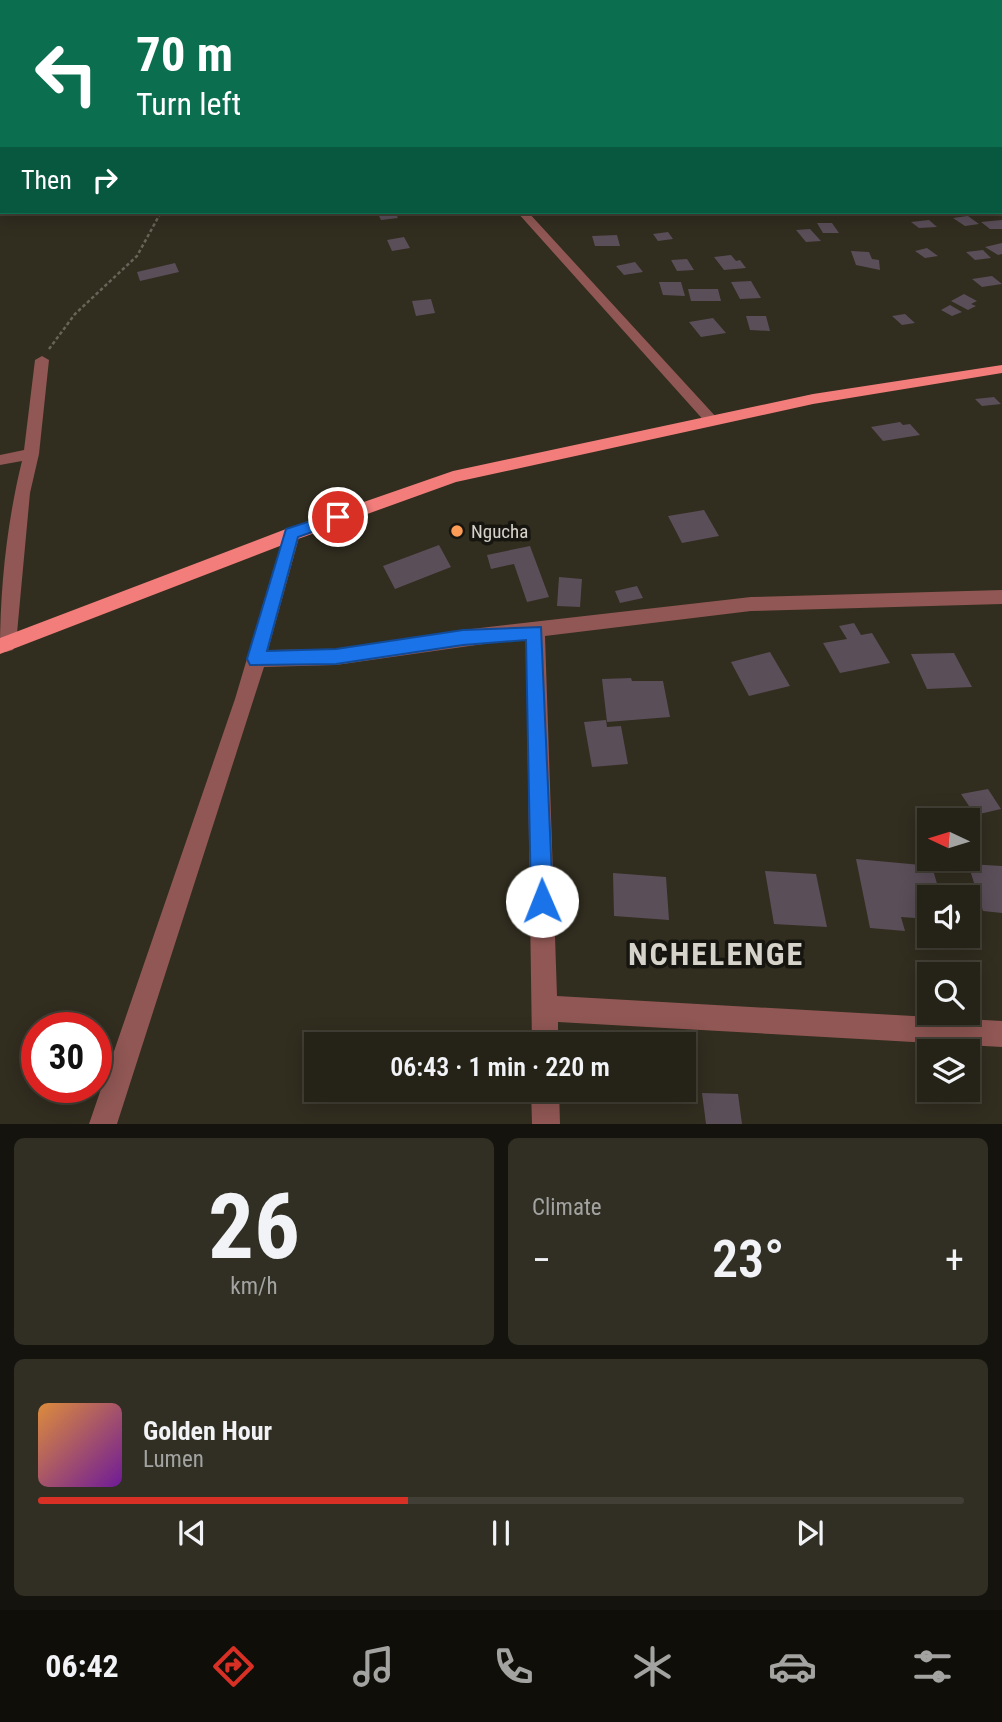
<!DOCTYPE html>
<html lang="en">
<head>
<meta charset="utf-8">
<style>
  :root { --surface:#252217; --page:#312f24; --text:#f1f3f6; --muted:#a3a4a1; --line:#423f36; --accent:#d93025 }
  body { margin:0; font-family:"Roboto Condensed",sans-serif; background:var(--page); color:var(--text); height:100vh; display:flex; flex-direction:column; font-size:26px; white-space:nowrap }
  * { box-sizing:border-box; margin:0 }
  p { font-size:23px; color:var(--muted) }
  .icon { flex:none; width:38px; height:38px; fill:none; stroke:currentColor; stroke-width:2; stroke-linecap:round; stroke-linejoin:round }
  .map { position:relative; height:1124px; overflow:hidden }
  .drawer { display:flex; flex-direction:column; gap:14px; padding:14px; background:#14130d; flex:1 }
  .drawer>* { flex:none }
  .banner { position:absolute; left:0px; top:0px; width:1003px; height:214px; box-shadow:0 4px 18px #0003,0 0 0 2px var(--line); background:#0b6e4f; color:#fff; overflow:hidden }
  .needle { width:46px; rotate:274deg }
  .buttons { position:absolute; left:917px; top:808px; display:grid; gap:14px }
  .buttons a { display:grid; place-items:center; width:63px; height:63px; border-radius:0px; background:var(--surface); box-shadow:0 4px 18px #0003,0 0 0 2px var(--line); font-size:35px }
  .speed { position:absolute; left:21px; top:1012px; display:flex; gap:14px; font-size:35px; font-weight:700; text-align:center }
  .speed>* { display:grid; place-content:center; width:91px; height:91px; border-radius:50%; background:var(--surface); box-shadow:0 4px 18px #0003,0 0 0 2px var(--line); line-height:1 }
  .speed .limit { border:10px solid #d22; background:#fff; color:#111 }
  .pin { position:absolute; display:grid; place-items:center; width:60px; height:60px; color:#fff; margin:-30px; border:4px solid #fff; border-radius:50%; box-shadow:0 2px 7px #0007 }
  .me { position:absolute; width:77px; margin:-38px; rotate:359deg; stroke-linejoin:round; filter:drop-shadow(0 0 5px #0008) }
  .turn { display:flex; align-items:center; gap:24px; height:147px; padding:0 21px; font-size:32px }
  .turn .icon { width:91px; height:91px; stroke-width:2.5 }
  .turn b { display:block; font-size:49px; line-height:60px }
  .then { display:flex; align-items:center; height:66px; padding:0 21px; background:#0003; gap:14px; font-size:26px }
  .big { font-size:52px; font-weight:600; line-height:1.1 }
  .drawer .card { flex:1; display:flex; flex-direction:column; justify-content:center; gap:10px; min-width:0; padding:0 24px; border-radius:10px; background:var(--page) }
  .drawer .dial { align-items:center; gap:0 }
  .dial b { font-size:91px; line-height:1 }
  .song { display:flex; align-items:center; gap:21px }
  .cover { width:84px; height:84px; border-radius:10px; background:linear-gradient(135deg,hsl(30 70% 55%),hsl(280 70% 35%)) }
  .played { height:7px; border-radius:4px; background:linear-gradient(90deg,var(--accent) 40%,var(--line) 40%) }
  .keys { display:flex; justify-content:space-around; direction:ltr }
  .heat { display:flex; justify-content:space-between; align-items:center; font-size:38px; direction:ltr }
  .drawer .tiles { flex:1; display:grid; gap:14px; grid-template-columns:1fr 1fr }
  .card:last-child { grid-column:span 2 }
  .trip { position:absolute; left:304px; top:1032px; width:392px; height:70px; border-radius:0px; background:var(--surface); box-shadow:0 4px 18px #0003,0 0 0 2px var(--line); font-weight:600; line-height:70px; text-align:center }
  .tab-bar { display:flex; height:112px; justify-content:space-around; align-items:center; background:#0f0e09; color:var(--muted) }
  .tab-bar .icon { width:49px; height:49px }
  .tab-bar .selected { color:var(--accent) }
  .tab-bar b { font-size:32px; color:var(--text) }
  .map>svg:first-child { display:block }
</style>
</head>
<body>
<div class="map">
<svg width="1002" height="1124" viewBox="0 0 1002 1124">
  <rect width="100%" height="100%" fill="#312d1f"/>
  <path fill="#5a4e59" d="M 377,212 L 395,212 L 398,218 L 381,220 Z
    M 968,216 L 979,224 L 965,226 L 953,218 Z
    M 929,220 L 937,227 L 919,228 L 911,222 Z
    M 1002,220 L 1002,229 L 990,229 L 981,222 Z
    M 817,223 L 832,223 L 839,233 L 823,233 Z
    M 810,229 L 821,241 L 806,242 L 796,230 Z
    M 668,232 L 673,239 L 658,241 L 653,234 Z
    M 617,235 L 620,246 L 595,246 L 592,236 Z
    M 404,237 L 410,248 L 392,251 L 387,240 Z
    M 1002,243 L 1002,254 L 998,255 L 985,247 Z
    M 927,248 L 938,256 L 925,258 L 915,251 Z
    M 983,250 L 991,258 L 975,260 L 966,252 Z
    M 851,251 L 869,252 L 872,259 L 879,260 L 880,270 L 856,265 Z
    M 731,255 L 736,261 L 740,260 L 746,268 L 724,270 L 714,257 Z
    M 687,259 L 694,270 L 677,271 L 671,260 Z
    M 635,262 L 643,272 L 624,275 L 616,266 Z
    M 175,263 L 179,272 L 140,281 L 137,272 Z
    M 992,276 L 1002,284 L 982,287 L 972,279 Z
    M 751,281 L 761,298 L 740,299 L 731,282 Z
    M 659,282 L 681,282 L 685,296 L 663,295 Z
    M 688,289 L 718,289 L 721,301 L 691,301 Z
    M 964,294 L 977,301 L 971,304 L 976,306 L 968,310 L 951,301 Z
    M 431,299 L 435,313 L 416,316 L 412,301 Z
    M 950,305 L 962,312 L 952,316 L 941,310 Z
    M 905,314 L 915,323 L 902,325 L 892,316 Z
    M 746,316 L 766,316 L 770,331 L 750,330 Z
    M 713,318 L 726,333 L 701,337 L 689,322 Z
    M 994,397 L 1001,404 L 982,406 L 975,399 Z
    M 900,422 L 903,425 L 910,424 L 920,435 L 883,441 L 871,427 Z
    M 704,510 L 719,536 L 682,543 L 668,516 Z
    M 439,545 L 451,567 L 395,589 L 383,566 Z
    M 530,546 L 549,597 L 527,602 L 514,564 L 491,569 L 487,555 Z
    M 559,577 L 582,579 L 580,607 L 557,606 Z
    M 637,586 L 643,598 L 620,603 L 615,591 Z
    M 854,623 L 861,635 L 872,633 L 890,663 L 840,673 L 823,643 L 847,639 L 839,626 Z
    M 770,652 L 790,686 L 749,696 L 731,662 Z
    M 954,653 L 972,687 L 927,689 L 911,654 Z
    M 631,678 L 632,681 L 663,681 L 670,717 L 607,722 L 602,679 Z
    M 606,720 L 607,727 L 621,726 L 628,764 L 592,767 L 584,722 Z
    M 988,789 L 1001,809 L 975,815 L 961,794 Z
    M 856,859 L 932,866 L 941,898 L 929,898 L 929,919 L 901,917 L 905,931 L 870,928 Z
    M 968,864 L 1002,866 L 1002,913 L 983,911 Z
    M 765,871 L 816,874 L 827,927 L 774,924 Z
    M 613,873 L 666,877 L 669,920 L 614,916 Z
    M 702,1093 L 738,1094 L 742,1124 L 706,1124 Z"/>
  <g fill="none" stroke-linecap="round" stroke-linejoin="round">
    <path stroke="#686458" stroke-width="2.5" stroke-dasharray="3.5 2.5" stroke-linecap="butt" d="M 49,349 L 75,314 L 137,256 L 161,212"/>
    <path fill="#905754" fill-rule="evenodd" d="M 410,0 L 416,0 L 409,2 Z
      M 562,0 L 570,0 L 572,2 L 563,2 Z
      M 829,0 L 835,0 L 836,2 L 830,2 Z
      M 994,0 L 1002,0 L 1002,3 L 995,1 Z
      M 0,15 L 2,15 L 2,19 L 0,19 Z
      M 1002,76 L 1002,81 L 1001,81 L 1001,76 Z
      M 1001,166 L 1002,166 L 1002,172 L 1001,172 Z
      M 517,212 L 528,212 L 717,418 L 717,424 L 707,424 Z
      M 42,356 L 49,360 L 39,454 L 30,493 L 16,644 L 13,650 L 6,652 L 0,650 C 0,587 7,522 22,461 L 0,465 L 0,455 L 24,450 L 35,360 Z
      M 292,528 L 300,534 L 268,650 L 336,649 L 463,630 L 751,597 L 1002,590 L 1002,604 L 751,611 L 545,636 L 557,996 L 1002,1021 L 1002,1047 L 558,1022 L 558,1045 L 532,1045 L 526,638 L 336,665 L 264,667 L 117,1124 L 89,1124 L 235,699 L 284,534 Z
      M 531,1090 L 559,1090 L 560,1124 L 532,1124 Z"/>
    <path fill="#f27d7a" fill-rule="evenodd" d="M 1002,365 L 1002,373 L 813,404 L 456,482 L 298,539 L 0,654 L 0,638 L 286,529 L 453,471 L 813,394 Z"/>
  </g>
  <path fill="#1a73e8" stroke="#114b97" stroke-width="2" d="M 338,512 L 343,514 L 343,521 L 298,537 L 267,651 L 336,649 L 463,630 L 541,627 L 553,901 L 550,908 L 542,912 L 534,908 L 531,901 L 526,640 L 463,645 L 336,664 L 250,665 L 247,659 L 286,529 Z"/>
  <circle fill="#fd9c56" stroke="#17150f" stroke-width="2.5" cx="457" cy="531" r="7"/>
  <g text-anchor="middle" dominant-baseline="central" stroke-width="7" stroke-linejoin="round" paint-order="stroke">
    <g font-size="19" fill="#d6d3cb" stroke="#17150f" text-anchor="start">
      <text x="471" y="531">Ngucha</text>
    </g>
    <g font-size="32" font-weight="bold" letter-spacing="2" fill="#d6d3cb" stroke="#17150f">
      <text x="716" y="954">NCHELENGE</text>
    </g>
  </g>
</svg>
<div class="buttons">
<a><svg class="needle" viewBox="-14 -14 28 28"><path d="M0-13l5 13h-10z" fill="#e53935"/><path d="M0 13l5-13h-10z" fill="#a3a4a1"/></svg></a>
<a><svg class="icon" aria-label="sound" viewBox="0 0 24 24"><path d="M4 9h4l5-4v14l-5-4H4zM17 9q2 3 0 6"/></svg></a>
<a><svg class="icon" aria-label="search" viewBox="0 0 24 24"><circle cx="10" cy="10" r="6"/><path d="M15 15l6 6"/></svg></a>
<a><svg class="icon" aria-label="layers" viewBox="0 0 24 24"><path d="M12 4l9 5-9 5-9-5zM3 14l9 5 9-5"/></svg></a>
</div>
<div class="speed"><div class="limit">30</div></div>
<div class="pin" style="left:338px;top:517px;background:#d93025"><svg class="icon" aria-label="arrive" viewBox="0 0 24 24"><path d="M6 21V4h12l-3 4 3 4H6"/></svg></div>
<svg class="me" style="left:542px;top:901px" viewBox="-20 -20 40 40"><circle r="19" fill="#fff"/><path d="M0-13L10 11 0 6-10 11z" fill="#1a73e8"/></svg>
<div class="trip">06:43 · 1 min · 220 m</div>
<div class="banner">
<div class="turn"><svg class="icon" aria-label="left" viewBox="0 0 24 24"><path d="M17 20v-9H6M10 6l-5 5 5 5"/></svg><div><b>70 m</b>Turn left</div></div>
<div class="then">Then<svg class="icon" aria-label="right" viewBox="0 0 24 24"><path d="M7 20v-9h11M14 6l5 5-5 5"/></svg></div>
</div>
</div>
<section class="drawer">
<div class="tiles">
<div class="card dial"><b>26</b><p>km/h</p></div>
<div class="card"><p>Climate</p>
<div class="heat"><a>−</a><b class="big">23°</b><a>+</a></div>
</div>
<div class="card">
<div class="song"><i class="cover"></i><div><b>Golden Hour</b><p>Lumen</p></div></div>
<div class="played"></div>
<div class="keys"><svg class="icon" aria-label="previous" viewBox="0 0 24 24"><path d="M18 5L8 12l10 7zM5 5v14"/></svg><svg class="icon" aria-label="pause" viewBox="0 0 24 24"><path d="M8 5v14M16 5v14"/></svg><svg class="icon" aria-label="next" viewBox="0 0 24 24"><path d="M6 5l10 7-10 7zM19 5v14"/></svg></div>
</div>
</div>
</section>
<nav class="tab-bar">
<b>06:42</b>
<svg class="icon selected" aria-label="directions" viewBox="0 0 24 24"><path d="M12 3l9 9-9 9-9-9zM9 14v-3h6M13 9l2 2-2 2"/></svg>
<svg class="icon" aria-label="music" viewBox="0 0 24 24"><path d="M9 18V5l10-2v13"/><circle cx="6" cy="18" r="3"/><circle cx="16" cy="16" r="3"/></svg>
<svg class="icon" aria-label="phone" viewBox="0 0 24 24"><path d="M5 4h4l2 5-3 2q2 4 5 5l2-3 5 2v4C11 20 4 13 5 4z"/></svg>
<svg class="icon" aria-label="climate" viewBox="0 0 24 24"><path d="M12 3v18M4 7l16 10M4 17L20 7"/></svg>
<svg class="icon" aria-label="car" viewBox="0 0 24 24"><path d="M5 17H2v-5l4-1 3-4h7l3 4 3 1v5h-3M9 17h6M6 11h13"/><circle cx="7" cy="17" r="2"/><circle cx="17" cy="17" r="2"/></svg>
<svg class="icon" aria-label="filters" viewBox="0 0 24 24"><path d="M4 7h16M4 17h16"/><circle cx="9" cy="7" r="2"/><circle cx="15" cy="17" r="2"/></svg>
</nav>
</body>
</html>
